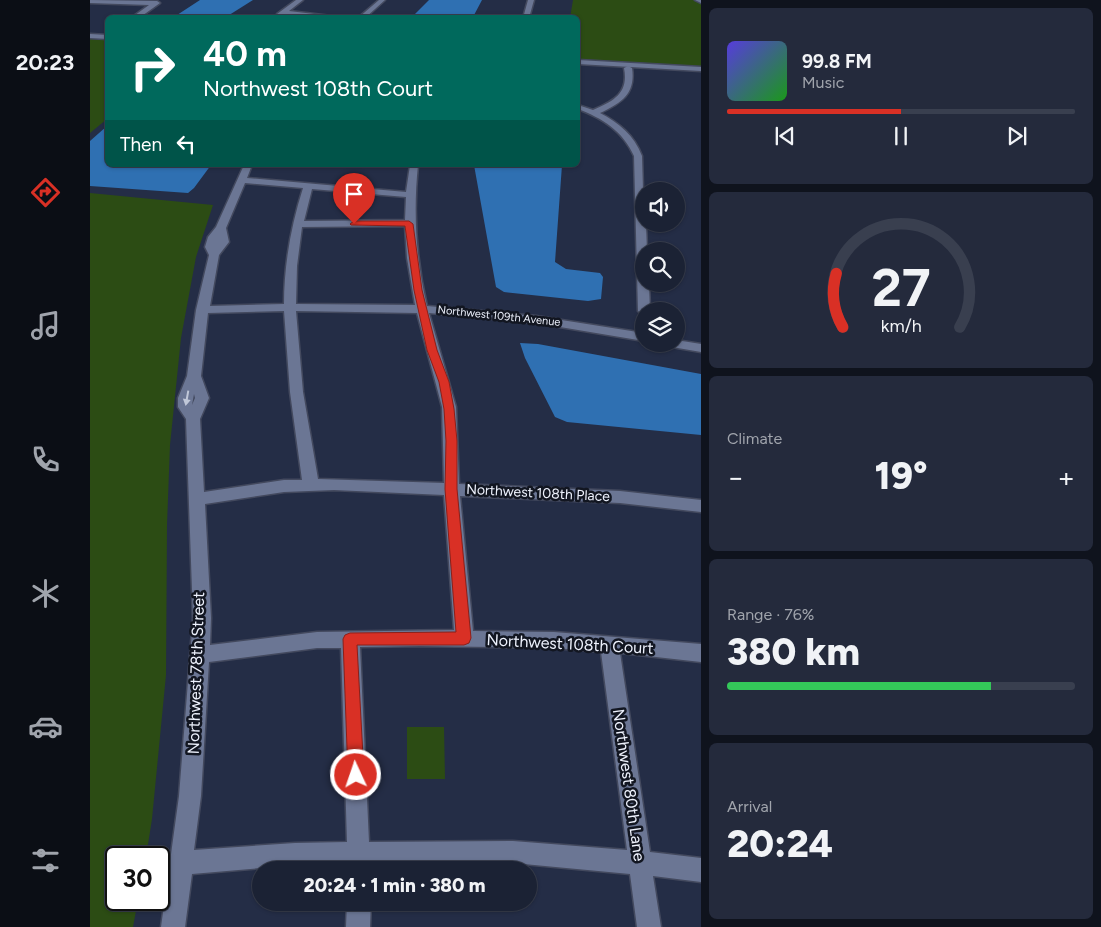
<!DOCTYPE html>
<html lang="en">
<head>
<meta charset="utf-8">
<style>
  :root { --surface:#1b2234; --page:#242a3c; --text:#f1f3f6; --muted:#a0a4ac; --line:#393f4f; --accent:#d93025 }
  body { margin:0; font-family:Figtree,sans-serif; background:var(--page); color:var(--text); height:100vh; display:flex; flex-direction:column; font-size:19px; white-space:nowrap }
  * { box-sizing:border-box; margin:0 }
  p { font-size:16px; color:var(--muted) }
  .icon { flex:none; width:28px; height:28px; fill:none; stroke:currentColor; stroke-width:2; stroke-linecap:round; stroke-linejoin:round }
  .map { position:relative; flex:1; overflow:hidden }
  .drawer { display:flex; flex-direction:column; gap:8px; padding:8px; background:#0f131d; width:400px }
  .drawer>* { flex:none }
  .guide { position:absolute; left:15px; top:15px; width:475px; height:152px; border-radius:8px; box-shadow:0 1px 4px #0004,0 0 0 1px var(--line); background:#00695c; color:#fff; overflow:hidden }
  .buttons { position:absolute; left:545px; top:182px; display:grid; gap:10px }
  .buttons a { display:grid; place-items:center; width:50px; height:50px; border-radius:50%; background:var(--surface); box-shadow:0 1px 4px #0004,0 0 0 1px var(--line); font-size:25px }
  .speed { position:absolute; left:15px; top:846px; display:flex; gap:10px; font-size:25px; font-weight:700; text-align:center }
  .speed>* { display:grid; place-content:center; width:65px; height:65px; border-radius:50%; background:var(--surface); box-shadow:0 1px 4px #0004,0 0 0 1px var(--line); line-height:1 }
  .speed .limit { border:2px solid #111; border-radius:8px; background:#fff; color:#111 }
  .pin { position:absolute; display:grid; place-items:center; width:42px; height:42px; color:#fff; margin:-51px -21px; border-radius:50% 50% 50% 0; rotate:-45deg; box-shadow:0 0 5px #0007 }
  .pin .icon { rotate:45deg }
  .me { position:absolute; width:55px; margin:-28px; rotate:357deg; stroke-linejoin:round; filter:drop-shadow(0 0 4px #0008) }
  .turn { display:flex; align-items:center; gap:18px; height:105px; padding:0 15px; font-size:22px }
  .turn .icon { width:65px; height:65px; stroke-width:2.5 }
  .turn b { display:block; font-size:35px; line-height:42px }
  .then { display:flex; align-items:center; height:48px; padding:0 15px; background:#0003; gap:10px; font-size:19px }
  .big { font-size:38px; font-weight:800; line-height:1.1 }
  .drawer .card { flex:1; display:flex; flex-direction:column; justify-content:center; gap:8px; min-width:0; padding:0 18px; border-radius:8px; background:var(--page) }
  .drawer .dial { align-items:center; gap:0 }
  .dial svg { height:130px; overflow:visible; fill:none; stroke:var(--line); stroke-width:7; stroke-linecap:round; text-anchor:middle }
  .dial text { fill:var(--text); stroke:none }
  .song { display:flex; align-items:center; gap:15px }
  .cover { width:60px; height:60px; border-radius:8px; background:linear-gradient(135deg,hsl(250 70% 55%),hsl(120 70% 35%)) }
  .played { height:5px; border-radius:2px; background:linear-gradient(90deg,var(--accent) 50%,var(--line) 50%) }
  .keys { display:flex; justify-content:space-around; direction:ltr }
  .heat { display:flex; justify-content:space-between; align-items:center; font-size:28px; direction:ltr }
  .charge { height:8px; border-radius:4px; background:linear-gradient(90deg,#34c759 76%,var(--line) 0) }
  .trip { position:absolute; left:162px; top:861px; width:285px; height:50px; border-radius:25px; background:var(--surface); box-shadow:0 1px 4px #0004,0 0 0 1px var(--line); font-weight:800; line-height:50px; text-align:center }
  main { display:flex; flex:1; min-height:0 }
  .menu { display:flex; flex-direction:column; width:90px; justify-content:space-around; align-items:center; background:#0b0e15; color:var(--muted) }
  .menu .icon { width:35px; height:35px }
  .menu .current { color:var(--accent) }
  .menu b { font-size:22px; color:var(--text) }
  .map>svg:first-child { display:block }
</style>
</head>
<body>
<main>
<nav class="menu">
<b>20:23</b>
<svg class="icon current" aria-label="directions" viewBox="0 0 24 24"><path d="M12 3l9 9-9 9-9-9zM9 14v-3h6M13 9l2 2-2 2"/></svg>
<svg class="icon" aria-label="music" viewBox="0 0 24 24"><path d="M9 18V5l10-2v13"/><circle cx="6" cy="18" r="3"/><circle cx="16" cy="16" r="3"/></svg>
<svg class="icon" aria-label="phone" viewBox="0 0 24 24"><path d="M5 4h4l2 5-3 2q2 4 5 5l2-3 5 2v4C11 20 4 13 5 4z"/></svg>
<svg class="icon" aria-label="climate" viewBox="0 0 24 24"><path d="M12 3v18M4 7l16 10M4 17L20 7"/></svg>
<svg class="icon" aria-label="car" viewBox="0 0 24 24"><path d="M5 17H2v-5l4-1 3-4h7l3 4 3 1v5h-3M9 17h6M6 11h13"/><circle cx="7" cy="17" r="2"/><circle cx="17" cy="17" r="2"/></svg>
<svg class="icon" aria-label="filters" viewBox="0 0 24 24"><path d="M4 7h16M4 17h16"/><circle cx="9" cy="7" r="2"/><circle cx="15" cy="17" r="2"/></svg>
</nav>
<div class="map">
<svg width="611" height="927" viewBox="0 0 611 927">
  <rect width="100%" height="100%" fill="#242d46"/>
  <path fill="#2c4c14" d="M 483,0 L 611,0 L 611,66 L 488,59 L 488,18 L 480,18 Z
    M 0,39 L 18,40 L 17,119 L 0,133 Z
    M 0,193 L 123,205 L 106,257 L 91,338 L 80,445 L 77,525 L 76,675 L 62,819 L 56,857 L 26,858 L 26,900 L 48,900 L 43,927 L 0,927 Z
    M 317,727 L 354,727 L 355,779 L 317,779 Z"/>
  <path fill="#2f70b2" d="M 110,0 L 163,0 L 136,17 L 84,17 Z
    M 339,0 L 392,0 L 383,17 L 323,16 Z
    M 17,126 L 18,165 L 121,165 L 104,188 L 98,193 L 0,186 L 0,141 Z
    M 384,165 L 472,165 L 465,262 L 476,269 L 510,273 L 513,277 L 511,299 L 498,301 L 414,292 L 406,287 Z
    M 430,343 L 448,344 L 611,374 L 611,435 L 477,422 L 465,417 L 435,358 Z"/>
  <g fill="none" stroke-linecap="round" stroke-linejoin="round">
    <g stroke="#43495e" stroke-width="3">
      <path id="street" d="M 0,0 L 67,1 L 70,3 L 49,18 L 41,18 L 59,5 L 0,3 Z
        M 206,0 L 213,0 L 199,11 L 258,18 L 194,14 L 187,16 L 187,14 Z
        M 289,0 L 295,0 L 275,18 L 268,18 Z
        M 438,0 L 444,0 L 439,18 L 433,18 Z
        M 538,66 L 542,68 C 546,94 531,103 510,113 C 529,123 544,135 552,156 L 554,224 L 556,224 L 557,251 L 554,251 L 554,284 L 559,284 L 560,311 L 554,311 L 554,315 L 548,311 L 544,156 C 533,131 512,118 488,109 L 488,105 L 503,110 C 524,101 539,93 534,68 Z
        M 154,165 L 162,165 L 157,178 L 316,192 L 320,165 L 328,165 C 323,213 326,259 337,306 L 446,316 L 554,333 L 554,341 L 446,323 L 339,313 L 366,407 L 369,484 L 530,491 L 611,500 L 611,512 L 530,503 L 370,496 L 383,631 L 464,632 L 611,644 L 611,662 L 530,653 L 560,852 L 611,858 L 611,882 L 563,876 L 571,927 L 547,927 L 540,874 L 423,863 L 280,865 L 281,870 L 257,870 L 257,865 L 205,865 L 102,874 L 95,927 L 71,927 L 89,796 L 103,618 L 96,419 L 88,407 L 88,398 L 97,376 L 106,310 L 119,255 L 115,247 L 118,237 L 126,227 ZM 155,183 L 213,188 C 201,226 194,265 194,304 L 120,306 L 129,255 L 139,242 L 136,228 ZM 222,189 L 316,197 L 315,220 L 214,221 ZM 315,226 L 317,258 L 325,305 L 206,304 L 207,266 L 212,227 ZM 194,311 L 200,392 L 212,480 L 194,480 L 114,492 L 110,419 L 119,398 L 111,376 L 118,313 ZM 206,311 L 327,313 L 352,407 L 354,483 L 228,479 L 213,392 ZM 104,394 L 105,398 L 102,405 ZM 244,490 L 354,495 L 364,630 L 227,632 L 120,645 L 121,618 L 115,504 L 194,492 ZM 330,646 L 464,648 L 511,652 L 537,850 L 423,841 L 279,842 L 270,647 ZM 227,648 L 251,648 L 257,842 L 205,843 L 104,850 L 111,796 L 119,662 Z
        M 586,340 L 611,344 L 611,352 L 582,347 L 580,344 L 586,344 Z
        M 257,902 L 281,902 L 280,927 L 256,927 Z"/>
    </g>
    <g stroke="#43495e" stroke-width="3">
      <path id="secondary" d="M 605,0 L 611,0 L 611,3 Z
        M 0,34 L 18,35 L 18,39 L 0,38 Z
        M 488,60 L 611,67 L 611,71 L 488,64 Z"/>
    </g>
    <use href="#street" fill="#6b7694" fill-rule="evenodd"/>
    <use href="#secondary" fill="#6b7694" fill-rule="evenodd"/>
  </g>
  <defs><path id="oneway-solid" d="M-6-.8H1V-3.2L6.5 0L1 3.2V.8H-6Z" transform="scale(1.25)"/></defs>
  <use fill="#c0c7d8" href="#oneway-solid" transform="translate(97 398) rotate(100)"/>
  <path fill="#d93025" stroke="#8d1f18" d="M 264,221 L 319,221 L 323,224 L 332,290 L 347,350 L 359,382 L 364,409 L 367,441 L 367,489 L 381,638 L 379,643 L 374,645 L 267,645 L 274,775 L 272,781 L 266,783 L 260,781 L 258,775 L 253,639 L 255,635 L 260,633 L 366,632 L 355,489 L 356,441 L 354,409 L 349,382 L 337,350 L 324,290 L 315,226 L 261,225 L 260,224 Z"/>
  <g text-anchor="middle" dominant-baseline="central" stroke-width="5" stroke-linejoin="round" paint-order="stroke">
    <g font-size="11" fill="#eef2fd" stroke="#121621">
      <text transform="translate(409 316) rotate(6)">Northwest 109th Avenue</text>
    </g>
    <g font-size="14" fill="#eef2fd" stroke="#121621">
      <text transform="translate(448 493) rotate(3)">Northwest 108th Place</text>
    </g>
    <g font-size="16" fill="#eef2fd" stroke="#121621">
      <text transform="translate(480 644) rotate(3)">Northwest 108th Court</text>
      <text transform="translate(106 673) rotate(-88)">Northwest 78th Street</text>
      <text transform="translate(539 785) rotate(82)">Northwest 80th Lane</text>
    </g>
  </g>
</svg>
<div class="buttons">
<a><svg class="icon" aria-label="sound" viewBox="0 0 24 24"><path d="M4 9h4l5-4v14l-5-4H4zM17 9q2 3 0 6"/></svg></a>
<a><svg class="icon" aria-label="search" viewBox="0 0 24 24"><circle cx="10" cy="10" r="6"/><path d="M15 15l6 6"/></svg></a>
<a><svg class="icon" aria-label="layers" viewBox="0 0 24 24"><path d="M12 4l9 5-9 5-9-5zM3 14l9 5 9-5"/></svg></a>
</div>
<div class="speed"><div class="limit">30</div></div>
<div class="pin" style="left:264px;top:224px;background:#d93025"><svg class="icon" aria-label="arrive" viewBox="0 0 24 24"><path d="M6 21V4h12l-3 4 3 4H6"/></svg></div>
<svg class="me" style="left:266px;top:775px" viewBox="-20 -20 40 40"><circle r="17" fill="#d93025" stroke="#fff" stroke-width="3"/><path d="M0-11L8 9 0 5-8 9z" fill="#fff"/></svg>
<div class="trip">20:24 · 1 min · 380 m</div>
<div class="guide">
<div class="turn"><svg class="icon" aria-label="right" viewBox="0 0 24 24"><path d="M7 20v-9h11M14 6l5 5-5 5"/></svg><div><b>40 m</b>Northwest 108th Court</div></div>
<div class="then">Then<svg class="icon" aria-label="left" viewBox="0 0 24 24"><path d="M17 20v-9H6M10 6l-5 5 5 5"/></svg></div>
</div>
</div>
<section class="drawer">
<div class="card">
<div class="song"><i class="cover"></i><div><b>99.8 FM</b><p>Music</p></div></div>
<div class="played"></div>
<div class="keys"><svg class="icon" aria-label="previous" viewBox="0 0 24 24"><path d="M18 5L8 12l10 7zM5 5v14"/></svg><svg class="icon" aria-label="pause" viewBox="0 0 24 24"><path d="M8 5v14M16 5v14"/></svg><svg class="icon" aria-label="next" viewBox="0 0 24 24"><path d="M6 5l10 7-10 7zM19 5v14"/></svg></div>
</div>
<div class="card dial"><svg viewBox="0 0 100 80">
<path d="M14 69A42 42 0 1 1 86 69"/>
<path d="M14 69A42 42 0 0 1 10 36" stroke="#d93025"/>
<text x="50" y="56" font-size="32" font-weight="700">27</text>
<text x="50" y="72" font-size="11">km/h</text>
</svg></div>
<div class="card"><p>Climate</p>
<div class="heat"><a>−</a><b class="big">19°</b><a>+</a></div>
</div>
<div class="card"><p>Range · 76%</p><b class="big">380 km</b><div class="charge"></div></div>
<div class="card"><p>Arrival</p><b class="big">20:24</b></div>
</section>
</main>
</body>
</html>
